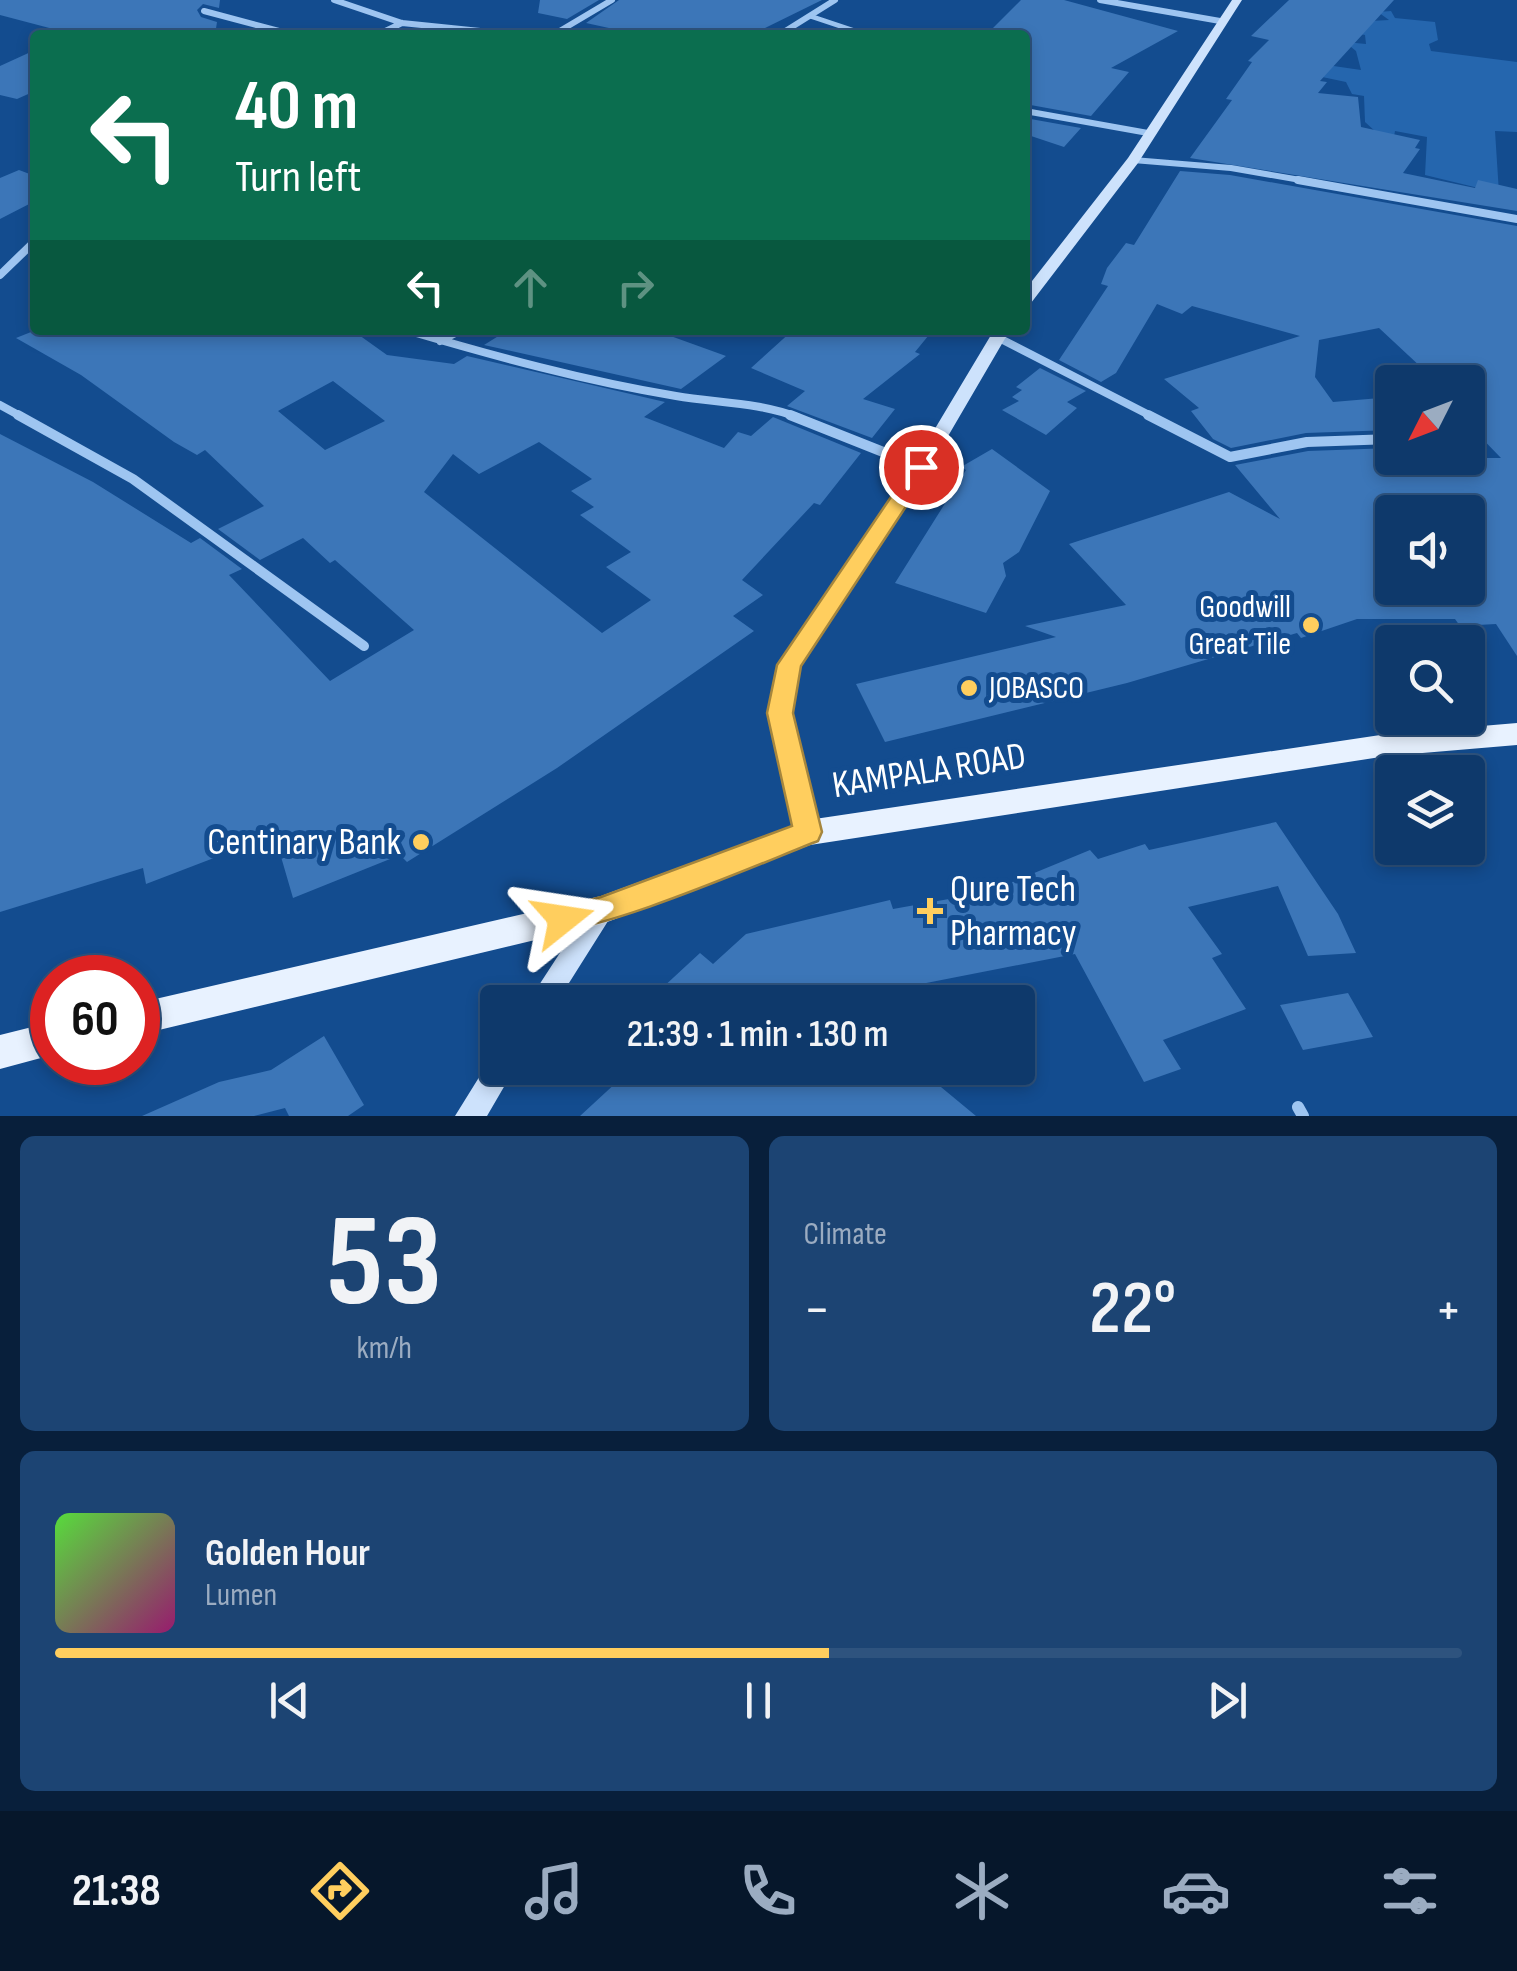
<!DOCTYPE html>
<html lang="en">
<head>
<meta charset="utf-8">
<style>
  :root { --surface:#0e396b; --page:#1c4473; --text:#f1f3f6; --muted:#9bacc1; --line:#2e537e; --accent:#ffce5e }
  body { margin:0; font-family:"Sofia Sans Condensed",sans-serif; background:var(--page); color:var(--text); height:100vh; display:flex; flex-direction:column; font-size:38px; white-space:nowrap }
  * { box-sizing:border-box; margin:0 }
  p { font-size:32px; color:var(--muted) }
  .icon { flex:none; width:55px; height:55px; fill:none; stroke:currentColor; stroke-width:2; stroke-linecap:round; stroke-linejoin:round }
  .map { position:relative; height:1116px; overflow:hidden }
  .details { display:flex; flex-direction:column; gap:20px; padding:20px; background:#081f3b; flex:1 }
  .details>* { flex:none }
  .guide { position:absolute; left:30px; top:30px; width:1000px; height:305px; border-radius:10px; box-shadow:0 5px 15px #0003,0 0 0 2px var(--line); background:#0b6e4f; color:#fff; overflow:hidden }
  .needle { width:65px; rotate:228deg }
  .controls { position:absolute; left:1375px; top:365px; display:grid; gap:20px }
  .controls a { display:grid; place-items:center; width:110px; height:110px; border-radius:10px; background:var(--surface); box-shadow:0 5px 15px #0003,0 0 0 2px var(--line); font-size:50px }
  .speed { position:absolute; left:30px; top:955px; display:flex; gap:20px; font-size:50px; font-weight:700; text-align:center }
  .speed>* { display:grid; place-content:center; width:130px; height:130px; border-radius:50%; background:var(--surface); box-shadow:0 5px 15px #0003,0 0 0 2px var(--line); line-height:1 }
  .speed .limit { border:15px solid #d22; background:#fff; color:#111 }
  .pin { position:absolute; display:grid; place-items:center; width:85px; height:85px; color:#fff; margin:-42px; border:5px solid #fff; border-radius:50%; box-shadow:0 2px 10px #0007 }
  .me { position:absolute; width:110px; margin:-55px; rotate:75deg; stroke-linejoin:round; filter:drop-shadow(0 0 8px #0008) }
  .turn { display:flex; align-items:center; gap:35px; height:210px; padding:0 40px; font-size:45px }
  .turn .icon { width:130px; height:130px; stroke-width:2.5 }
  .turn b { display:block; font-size:70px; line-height:85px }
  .lanes { display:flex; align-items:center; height:95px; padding:0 40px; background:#0003; justify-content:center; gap:50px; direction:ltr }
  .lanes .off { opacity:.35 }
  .big { font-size:75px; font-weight:600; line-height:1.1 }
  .details .tile { flex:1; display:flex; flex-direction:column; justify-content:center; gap:15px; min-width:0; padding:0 35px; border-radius:15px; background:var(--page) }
  .details .dial { align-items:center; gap:0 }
  .dial b { font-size:130px; line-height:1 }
  .song { display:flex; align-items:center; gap:30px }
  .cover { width:120px; height:120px; border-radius:15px; background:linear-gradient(135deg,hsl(110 70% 55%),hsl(320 70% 35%)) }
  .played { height:10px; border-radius:5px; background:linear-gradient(90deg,var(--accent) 55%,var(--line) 55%) }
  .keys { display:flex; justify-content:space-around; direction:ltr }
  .heat { display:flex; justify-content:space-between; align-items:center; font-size:55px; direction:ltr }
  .details .tiles { flex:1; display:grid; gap:20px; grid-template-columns:1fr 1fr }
  .tile:last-child { grid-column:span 2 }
  .trip { position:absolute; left:480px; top:985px; width:555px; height:100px; border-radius:10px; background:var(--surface); box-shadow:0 5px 15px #0003,0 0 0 2px var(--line); font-weight:600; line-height:100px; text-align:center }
  .tabs { display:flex; height:160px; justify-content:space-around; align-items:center; background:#06172b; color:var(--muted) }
  .tabs .icon { width:70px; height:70px }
  .tabs .on { color:var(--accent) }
  .tabs b { font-size:45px; color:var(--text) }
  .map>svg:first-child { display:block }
</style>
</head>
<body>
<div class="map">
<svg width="1517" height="1116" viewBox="0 0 1517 1116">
  <rect width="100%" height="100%" fill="#134c8f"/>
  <path fill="#2566ae" d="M 1391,11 L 1395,18 L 1435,22 L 1438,40 L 1429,44 L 1431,51 L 1517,62 L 1517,132 L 1495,131 L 1499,193 L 1425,175 L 1427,137 L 1395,131 L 1394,137 L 1376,132 L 1365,122 L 1364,96 L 1352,94 L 1346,82 L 1308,74 L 1313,63 L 1361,70 L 1356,51 L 1345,42 L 1366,44 L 1365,35 L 1355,33 L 1371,21 L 1389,20 L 1378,12 Z"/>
  <path fill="#3c76b8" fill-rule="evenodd" d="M 0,0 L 220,0 L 219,8 L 203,4 L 197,10 L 201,17 L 217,22 L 215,35 L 76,35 L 0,15 Z
    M 540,0 L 599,0 L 567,19 L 538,13 Z
    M 619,0 L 822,0 L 751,35 L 641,35 L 586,23 Z
    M 1021,0 L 1064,0 L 1178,31 L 1111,68 L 1129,72 L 1091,116 L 1025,104 L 1025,35 L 986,35 Z
    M 1289,0 L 1394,0 L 1320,81 L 1327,82 L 1318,93 L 1358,97 L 1361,127 L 1420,140 L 1415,148 L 1420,149 L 1403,173 L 1475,188 L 1478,180 L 1517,189 L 1517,211 L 1190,158 L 1232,100 L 1226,99 L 1252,62 L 1248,61 L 1269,40 L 1251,36 Z
    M 35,50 L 35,91 L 17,99 L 0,95 L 0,66 Z
    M 1025,118 L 1081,128 L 1064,147 L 1025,134 Z
    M 19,170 L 35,176 L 35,201 L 0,219 L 0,178 Z
    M 1180,171 L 1230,175 L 1517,226 L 1517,656 L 1496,624 L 1460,626 L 1455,619 L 1357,619 L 1301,638 L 1297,633 L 1127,683 L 885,742 L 856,684 L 1056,637 L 1025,626 L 1126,605 L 1069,544 L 1229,492 L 1280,519 L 1235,465 L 1308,451 L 1392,448 L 1392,458 L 1501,458 L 1468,424 L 1468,382 L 1437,382 L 1379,328 L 1319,340 L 1315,377 L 1333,402 L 1392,397 L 1392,430 L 1306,433 L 1231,448 L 1213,439 L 1191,411 L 1199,408 L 1164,379 L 1300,336 L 1192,306 L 1182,314 L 1157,304 L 1116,373 L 1101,382 L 1059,360 L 1108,286 L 1101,284 L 1107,268 L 1126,243 L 1134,245 ZM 1392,512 L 1468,512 L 1468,588 L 1392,588 Z
    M 36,330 L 352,330 L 387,355 L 454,364 L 467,356 L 665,402 L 644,417 L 724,448 L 738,432 L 751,436 L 773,417 L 861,453 L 820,505 L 814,503 L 742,580 L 763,595 L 733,616 L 754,631 L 557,768 L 407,862 L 400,855 L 293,898 L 277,843 L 243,857 L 240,848 L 146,884 L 143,868 L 0,912 L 0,434 L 93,482 L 191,543 L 200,538 L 242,569 L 229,575 L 330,681 L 414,630 L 335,560 L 330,563 L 303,538 L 260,560 L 218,529 L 264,506 L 205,450 L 197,455 L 174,442 L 81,375 L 16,338 ZM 333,381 L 385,421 L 325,450 L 278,411 ZM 539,442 L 592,479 L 571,491 L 594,507 L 580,515 L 631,552 L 606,567 L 651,600 L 602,633 L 424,492 L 453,454 L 479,474 Z
    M 508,330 L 654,330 L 726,356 L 681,389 L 484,345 Z
    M 793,330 L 933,330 L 915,352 L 920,354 L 863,399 L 895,409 L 872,438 L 787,406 L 805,391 L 751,368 Z
    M 1040,368 L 1086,391 L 1067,402 L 1077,408 L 1046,435 L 1002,410 L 1019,401 L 1012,397 L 1022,390 L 1016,387 Z
    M 992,449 L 1050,491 L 1019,552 L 1003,563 L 1006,576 L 986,613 L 895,583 L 966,470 L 961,467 Z
    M 1276,822 L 1338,914 L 1356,953 L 1308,956 L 1278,886 L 1188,907 L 1222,954 L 1212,958 L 1246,1009 L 1163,1040 L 1181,1069 L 1144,1082 L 1075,954 L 916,985 L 922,1002 L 647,1002 L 700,953 L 713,964 L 746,934 L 890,900 L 893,909 L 988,892 L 1090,850 L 1098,859 L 1145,844 L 1149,850 Z
    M 1348,993 L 1373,1037 L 1303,1050 L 1280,1005 Z
    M 324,1036 L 364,1105 L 348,1116 L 289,1116 L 285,1108 L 254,1116 L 142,1116 L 219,1082 L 271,1070 Z
    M 632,1068 L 918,1068 L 976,1116 L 580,1116 Z"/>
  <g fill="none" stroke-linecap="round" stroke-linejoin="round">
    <path stroke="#9ec5f1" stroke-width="5" d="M 810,16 L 867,35"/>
    <path stroke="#9ec5f1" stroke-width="6" d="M 334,0 L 402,23 L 519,35
      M 1100,0 L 1220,21
      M 204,11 L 294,35
      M 377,35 L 402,23
      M 553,35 L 612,0
      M 779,35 L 835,0
      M 1025,111 L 1148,133
      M 1133,160 L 1231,168 L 1312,182"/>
    <path stroke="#9ec5f1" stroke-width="8" d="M 1298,180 L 1517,219
      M 0,275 L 35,241
      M 406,330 C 494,356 585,381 676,396 C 716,403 758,402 797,417
      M 997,337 L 1153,417
      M 440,341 L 461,330
      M 0,405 L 22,417"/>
    <path stroke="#9ec5f1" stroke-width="10" d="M 18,415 L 133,479 L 364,646
      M 790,415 L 921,467
      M 1148,415 L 1230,457 L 1307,442 L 1392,439"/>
    <path stroke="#9ec5f1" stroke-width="12" d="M 1298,1107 L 1303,1116"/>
    <path fill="#cde2fc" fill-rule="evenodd" d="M 1232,0 L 1242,0 L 1138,163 L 1031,303 L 1025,305 L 1025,290 L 1128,158 Z
      M 994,330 L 1010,330 L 930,467 L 800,666 L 791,713 L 820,833 L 817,840 L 808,843 L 799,840 L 769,713 L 778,665 L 912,467 Z
      M 602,899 L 611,902 L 615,910 L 557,1002 L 528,1002 L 593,902 Z
      M 498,1056 L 498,1068 L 515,1068 L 487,1116 L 455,1116 L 491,1058 Z"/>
    <path fill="#e8f2ff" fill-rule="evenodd" d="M 1517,723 L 1517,745 L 1387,756 L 810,845 L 602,924 L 138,1035 L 138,1003 L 601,896 L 808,820 L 1387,734 Z
      M 52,1022 L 52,1055 L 0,1069 L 0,1035 Z"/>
  </g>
  <path fill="#ffce5e" stroke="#a6863d" stroke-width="2.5" d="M 921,461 L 932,467 L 801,666 L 793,713 L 822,832 L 818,841 C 773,858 586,940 552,928 L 548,919 L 552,910 L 601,897 L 792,826 L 767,713 L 777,665 L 914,463 Z"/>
  <g fill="#ffce5e" stroke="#134c8f" stroke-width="4">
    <circle cx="1311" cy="625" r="10"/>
    <circle cx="969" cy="688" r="10"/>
    <circle cx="421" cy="842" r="10"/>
    <path d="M925 896h10v10h10v10h-10v10h-10v-10h-10v-10h10z"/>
  </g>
  <g text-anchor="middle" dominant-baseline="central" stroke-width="10" stroke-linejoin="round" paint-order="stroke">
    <g font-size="32" fill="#fff" stroke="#134c8f" text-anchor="end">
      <text x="1291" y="607">Goodwill<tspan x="1291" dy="37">Great Tile</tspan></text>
      <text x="989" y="688" text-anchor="start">JOBASCO</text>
    </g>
    <g font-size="38" fill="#fff" stroke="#134c8f">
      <text transform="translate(929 771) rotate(-9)">KAMPALA ROAD</text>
    </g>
    <g font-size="38" fill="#fff" stroke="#134c8f" text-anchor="end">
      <text x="401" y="842">Centinary Bank</text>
      <text x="950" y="889" text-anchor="start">Qure Tech<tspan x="950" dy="44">Pharmacy</tspan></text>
    </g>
  </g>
</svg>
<div class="controls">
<a><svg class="needle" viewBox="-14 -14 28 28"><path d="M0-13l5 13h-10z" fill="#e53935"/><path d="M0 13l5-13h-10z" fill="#9bacc1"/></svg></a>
<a><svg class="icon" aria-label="sound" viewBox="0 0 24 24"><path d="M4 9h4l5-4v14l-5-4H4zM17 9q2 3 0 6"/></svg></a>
<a><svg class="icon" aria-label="search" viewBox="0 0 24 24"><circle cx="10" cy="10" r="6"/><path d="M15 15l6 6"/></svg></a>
<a><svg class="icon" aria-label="layers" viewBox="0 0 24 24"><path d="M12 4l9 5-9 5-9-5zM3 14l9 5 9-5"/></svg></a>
</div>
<div class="speed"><div class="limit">60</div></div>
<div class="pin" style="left:921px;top:467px;background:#d93025"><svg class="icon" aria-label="arrive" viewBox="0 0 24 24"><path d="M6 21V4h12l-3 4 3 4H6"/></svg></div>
<svg class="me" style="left:563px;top:919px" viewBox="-20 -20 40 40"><path d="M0-17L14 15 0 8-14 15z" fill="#ffce5e" stroke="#fff" stroke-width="4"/></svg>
<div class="trip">21:39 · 1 min · 130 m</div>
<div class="guide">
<div class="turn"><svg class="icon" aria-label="left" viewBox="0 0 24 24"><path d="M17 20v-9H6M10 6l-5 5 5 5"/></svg><div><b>40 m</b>Turn left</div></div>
<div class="lanes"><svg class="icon" aria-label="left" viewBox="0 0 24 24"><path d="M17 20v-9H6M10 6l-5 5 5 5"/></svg><svg class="icon off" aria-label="ahead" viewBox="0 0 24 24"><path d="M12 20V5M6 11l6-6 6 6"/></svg><svg class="icon off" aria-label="right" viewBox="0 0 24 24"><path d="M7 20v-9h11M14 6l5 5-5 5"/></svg></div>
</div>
</div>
<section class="details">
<div class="tiles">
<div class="tile dial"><b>53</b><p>km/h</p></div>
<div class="tile"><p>Climate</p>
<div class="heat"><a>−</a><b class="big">22°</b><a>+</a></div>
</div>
<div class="tile">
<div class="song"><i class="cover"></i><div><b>Golden Hour</b><p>Lumen</p></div></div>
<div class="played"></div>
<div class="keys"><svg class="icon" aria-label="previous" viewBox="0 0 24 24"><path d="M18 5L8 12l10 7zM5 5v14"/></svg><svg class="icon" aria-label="pause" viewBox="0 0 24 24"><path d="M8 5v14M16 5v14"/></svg><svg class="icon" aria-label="next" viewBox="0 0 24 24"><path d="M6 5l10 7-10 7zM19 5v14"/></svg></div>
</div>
</div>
</section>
<nav class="tabs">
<b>21:38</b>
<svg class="icon on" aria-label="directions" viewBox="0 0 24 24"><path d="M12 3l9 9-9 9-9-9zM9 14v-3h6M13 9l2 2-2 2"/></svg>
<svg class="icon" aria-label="music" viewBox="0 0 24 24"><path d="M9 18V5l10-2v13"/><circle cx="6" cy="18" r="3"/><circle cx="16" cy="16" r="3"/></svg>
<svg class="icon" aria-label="phone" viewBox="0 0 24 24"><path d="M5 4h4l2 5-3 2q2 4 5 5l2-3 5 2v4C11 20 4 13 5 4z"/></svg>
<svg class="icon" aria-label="climate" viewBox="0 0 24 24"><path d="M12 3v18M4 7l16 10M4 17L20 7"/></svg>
<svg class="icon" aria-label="car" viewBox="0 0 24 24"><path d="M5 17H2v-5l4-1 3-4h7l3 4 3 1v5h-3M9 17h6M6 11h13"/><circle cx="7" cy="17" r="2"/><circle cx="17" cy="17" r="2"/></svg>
<svg class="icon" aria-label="filters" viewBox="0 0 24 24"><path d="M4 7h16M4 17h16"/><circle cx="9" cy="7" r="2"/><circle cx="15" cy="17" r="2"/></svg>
</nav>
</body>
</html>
